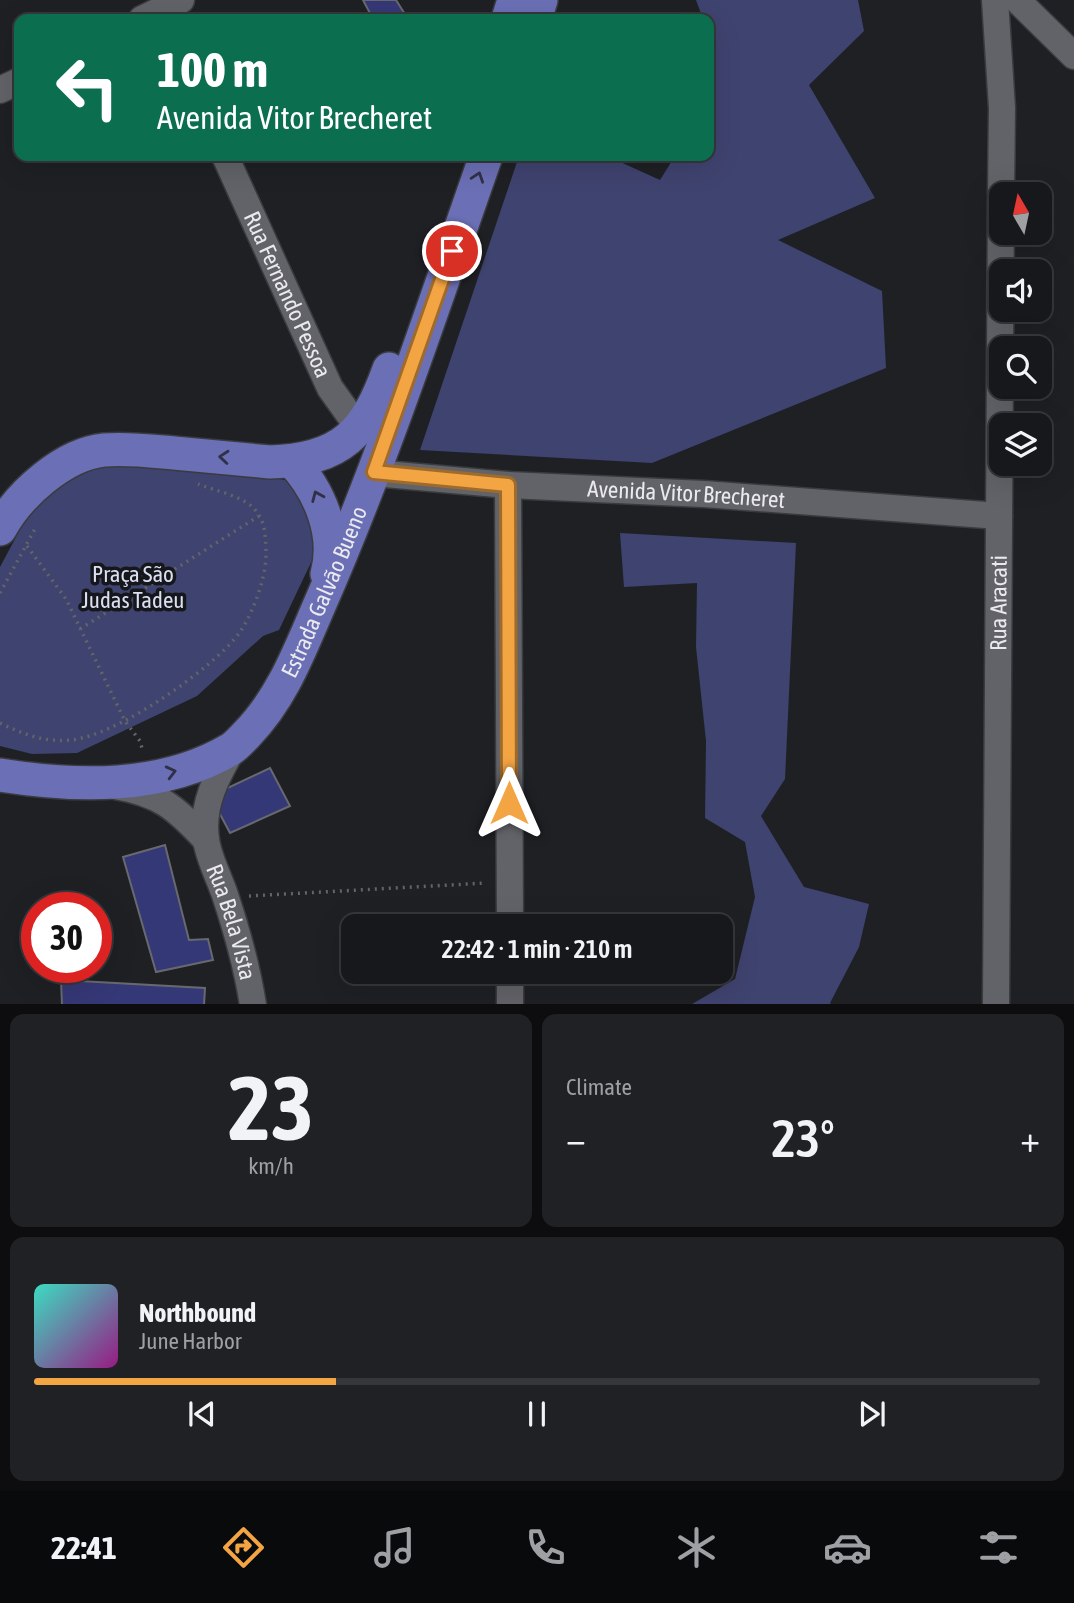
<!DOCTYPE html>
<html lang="en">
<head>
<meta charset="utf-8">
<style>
  :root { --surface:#17181b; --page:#202124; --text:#f1f3f6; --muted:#9ea0a3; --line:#36373a; --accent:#f3a443 }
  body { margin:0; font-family:"Asap Condensed",sans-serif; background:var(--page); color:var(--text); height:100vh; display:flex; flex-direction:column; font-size:26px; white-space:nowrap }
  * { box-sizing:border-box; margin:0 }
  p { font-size:23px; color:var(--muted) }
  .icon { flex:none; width:38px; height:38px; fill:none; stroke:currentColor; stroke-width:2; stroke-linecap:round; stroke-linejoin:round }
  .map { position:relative; height:1004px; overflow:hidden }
  .sheet { display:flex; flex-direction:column; gap:10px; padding:10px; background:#0d0d0f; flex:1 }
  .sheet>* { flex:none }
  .top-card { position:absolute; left:14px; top:14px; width:700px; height:147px; border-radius:14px; box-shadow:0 7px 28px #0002,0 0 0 2px var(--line); background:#0b6e4f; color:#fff; overflow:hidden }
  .needle { width:46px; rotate:351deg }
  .fabs { position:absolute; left:989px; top:182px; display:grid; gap:14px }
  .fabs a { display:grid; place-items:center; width:63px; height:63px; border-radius:14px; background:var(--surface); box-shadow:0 7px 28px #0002,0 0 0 2px var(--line); font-size:35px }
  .speed { position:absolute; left:21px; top:892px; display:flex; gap:14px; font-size:35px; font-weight:700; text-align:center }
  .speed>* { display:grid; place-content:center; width:91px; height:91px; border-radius:50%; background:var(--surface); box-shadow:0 7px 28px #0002,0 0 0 2px var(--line); line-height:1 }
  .speed .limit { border:10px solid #d22; background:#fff; color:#111 }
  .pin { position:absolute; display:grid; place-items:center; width:60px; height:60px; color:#fff; margin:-30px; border:4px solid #fff; border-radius:50%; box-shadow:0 2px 7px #0007 }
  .me { position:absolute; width:77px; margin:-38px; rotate:0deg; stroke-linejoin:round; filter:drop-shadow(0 0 5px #0008) }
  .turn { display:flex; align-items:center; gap:24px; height:147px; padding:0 28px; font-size:32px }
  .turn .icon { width:91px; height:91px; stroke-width:2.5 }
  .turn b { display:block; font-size:49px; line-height:60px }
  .big { font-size:52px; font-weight:600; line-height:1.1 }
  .sheet .tile { flex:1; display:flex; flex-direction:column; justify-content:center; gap:10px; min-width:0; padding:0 24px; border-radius:14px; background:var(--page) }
  .sheet .dial { align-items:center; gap:0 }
  .dial b { font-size:91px; line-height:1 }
  .song { display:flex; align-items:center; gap:21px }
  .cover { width:84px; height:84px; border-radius:10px; background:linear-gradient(135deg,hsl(170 70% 55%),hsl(310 70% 35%)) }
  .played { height:7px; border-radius:4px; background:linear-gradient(90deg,var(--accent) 30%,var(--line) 30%) }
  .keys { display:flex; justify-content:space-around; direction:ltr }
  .heat { display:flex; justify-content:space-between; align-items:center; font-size:38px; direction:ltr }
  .sheet .tiles { flex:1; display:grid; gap:10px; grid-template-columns:1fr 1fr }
  .tile:last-child { grid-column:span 2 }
  .trip { position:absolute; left:341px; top:914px; width:392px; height:70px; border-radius:14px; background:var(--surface); box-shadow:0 7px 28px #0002,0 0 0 2px var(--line); font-weight:600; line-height:70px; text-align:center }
  .tab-bar { display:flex; height:112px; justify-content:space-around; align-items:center; background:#090a0b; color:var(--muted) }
  .tab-bar .icon { width:49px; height:49px }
  .tab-bar .selected { color:var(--accent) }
  .tab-bar b { font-size:32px; color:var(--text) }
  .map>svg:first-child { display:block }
</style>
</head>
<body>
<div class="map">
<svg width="1074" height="1005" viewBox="0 0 1074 1005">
  <rect width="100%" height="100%" fill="#1f2024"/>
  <path fill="#3f436f" d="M 696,0 L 858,0 L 864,31 L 809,85 L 875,198 L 778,240 L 882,291 L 886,368 L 652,463 L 420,450 L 519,156 L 607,156 L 660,180 L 675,156 L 709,156 L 709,19 L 703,19 Z
    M 159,462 L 293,481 L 308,492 L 316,552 L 279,630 L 263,636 L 197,696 L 77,753 L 32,754 L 0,746 L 0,567 L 23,524 L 47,496 L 72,476 L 112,464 Z
    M 620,533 L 796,543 L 785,779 L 761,816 L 804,887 L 869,904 L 859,947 L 830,1003 L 831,1004 L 692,1004 L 735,979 L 755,897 L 745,842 L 705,818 L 706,741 L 696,647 L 697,583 L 624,587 Z"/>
  <path fill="#353876" stroke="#68696e" stroke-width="2" d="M 363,0 L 396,0 L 408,19 L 373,19 Z
    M 270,768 L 290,806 L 230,833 L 213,801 L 219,792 Z
    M 165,845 L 189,940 L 208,939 L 213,960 L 156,972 L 123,857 Z
    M 61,980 L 205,988 L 204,1005 L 62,1005 Z"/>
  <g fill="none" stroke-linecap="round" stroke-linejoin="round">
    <g stroke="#3a3b3f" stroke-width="29">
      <g id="minor">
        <path d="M 995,0 L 1002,108 L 1001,194"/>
        <path d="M 1017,0 L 1074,56"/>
        <path d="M 142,19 L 181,0"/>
        <path d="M 0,90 L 19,81"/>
        <path id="s1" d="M 225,156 L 330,388 L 360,430"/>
        <path id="s2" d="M 374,473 L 508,485 L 704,494 L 999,516"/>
        <path d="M 508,485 L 510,926"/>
        <path id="s3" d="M 233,748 C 217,776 201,805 206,839 C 208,857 219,877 225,895 C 237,931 247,967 253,1005"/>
        <path d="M 115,786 C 160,794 175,807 206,840"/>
        <path d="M 510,971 L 510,1005"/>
        <path id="s4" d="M 996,1005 L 1001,200"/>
      </g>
    </g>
    <g stroke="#3a3b3f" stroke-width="36">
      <g id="major">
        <path d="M 508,19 L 514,0"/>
        <path d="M 535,19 L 541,0"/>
        <path d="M 292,461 C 319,490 338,533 327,574"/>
        <path d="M 0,529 C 19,494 64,454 104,450 C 127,448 151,451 174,453 C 206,456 238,459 270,462 C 342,460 366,433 389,369"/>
        <path id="s5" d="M 0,775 C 76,787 162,790 231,749 C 237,745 242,739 247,734 C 282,698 299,652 319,606 C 383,460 433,307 486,156"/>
      </g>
    </g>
    <path stroke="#636468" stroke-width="3.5" stroke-dasharray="2 5" stroke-linecap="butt" d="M 27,546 L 66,599 L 125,721 L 140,741 L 143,752
      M 0,593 L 36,527
      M 80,629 L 259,516
      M 0,723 C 27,736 51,745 82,738 C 126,728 214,668 240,632 C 254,611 267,575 266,551 C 265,536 266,523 256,511 C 245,496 215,491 198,484
      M 249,896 L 486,883"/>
    <use href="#minor" stroke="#626368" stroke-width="26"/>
    <use href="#major" stroke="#6b6fb5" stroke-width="33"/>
  </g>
  <defs><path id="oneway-chevron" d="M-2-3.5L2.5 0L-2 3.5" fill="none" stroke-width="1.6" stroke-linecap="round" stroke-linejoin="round" transform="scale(1.75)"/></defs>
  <g stroke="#303149">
    <use href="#oneway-chevron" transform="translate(478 177) rotate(-71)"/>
    <use href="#oneway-chevron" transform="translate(224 457) rotate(-175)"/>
    <use href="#oneway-chevron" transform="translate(317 496) rotate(-113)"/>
    <use href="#oneway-chevron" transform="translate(171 772) rotate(-14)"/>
  </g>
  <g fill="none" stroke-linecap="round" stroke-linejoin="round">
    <g stroke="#9e6b2c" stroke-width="18">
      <path id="route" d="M 452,251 L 374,472 L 508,485 L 509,803"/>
    </g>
    <use href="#route" stroke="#f3a443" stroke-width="12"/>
  </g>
  <g text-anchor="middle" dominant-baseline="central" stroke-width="7" stroke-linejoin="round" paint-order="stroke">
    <g font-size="23" fill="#eaeaee" stroke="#16171b">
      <text stroke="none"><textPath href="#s1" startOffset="152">Rua Fernando Pessoa</textPath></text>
      <text stroke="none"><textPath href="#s2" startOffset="313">Avenida Vitor Brecheret</textPath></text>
      <text stroke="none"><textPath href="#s5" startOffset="422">Estrada Galvão Bueno</textPath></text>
      <text stroke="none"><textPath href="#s4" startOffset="402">Rua Aracati</textPath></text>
      <text stroke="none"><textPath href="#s3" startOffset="184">Rua Bela Vista</textPath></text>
    </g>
    <g font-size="23" fill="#dbdff2" stroke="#16171b">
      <text x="133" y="574">Praça São<tspan x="133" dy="26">Judas Tadeu</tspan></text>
    </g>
  </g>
</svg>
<div class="fabs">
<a><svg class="needle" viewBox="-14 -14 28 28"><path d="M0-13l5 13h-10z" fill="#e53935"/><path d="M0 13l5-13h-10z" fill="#9ea0a3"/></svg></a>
<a><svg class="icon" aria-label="sound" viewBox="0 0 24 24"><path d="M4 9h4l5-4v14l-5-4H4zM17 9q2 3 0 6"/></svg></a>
<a><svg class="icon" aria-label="search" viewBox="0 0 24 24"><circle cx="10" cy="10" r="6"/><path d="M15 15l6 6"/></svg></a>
<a><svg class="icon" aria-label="layers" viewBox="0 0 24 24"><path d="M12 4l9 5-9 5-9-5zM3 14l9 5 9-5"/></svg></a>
</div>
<div class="speed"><div class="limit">30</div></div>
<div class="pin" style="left:452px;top:251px;background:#d93025"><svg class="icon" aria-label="arrive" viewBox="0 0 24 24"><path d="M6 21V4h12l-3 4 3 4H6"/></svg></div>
<svg class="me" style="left:509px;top:803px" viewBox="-20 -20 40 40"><path d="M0-17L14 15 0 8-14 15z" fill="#f3a443" stroke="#fff" stroke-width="4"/></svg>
<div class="trip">22:42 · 1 min · 210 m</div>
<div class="top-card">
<div class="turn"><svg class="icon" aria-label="left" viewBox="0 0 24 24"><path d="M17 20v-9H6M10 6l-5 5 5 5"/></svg><div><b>100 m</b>Avenida Vitor Brecheret</div></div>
</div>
</div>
<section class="sheet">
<div class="tiles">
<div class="tile dial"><b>23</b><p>km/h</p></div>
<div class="tile"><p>Climate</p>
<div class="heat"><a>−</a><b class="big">23°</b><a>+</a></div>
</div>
<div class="tile">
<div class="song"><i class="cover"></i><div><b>Northbound</b><p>June Harbor</p></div></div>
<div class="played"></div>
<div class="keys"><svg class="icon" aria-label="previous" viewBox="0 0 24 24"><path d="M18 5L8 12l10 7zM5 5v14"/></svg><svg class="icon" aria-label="pause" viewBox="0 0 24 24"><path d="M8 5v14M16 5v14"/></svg><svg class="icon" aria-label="next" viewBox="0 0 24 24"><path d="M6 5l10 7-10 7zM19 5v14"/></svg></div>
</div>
</div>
</section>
<nav class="tab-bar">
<b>22:41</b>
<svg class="icon selected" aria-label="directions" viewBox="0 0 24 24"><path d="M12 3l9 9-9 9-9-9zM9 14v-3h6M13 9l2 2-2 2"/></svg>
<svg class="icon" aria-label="music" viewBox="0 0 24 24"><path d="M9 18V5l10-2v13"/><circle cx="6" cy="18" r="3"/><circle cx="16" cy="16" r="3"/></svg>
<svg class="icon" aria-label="phone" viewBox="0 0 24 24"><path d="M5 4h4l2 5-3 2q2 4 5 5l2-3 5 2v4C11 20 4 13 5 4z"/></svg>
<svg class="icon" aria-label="climate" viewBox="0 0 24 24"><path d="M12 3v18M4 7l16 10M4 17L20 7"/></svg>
<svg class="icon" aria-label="car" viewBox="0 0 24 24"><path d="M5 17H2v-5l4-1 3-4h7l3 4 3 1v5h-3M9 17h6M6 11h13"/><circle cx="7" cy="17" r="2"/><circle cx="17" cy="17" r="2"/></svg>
<svg class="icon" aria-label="filters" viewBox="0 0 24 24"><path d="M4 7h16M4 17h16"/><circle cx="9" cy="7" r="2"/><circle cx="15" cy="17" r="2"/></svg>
</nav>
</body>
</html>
